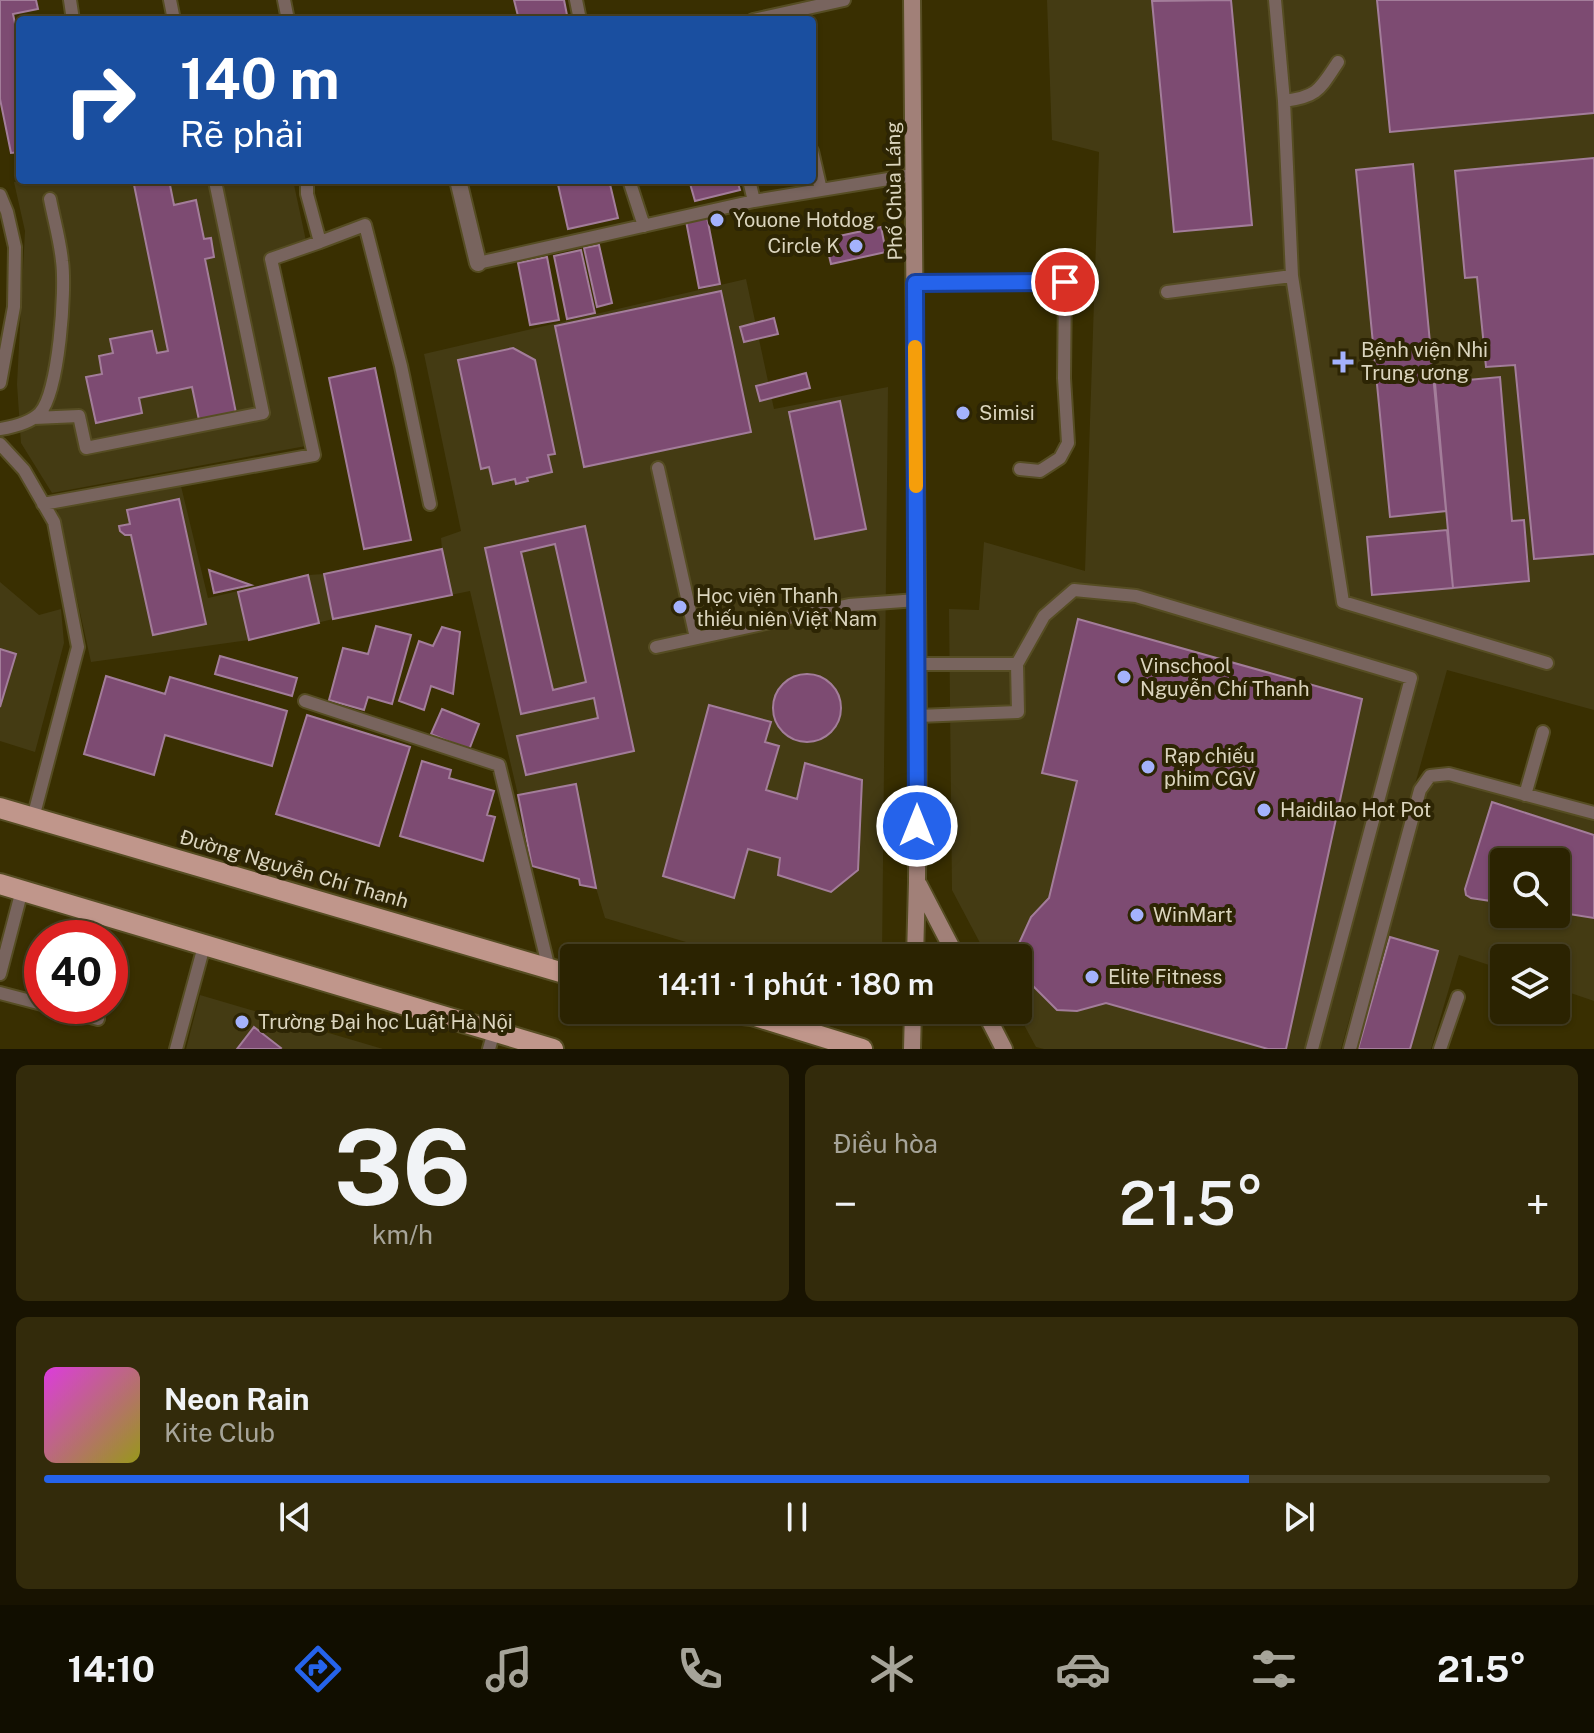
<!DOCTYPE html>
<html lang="vi">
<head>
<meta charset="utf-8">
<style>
  :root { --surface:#2b2301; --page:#332b0b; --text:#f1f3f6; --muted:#a6a499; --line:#474023; --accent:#2563eb }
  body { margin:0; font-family:"Public Sans",sans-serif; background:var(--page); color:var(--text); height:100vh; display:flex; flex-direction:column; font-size:30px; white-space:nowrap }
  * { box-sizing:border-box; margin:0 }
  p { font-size:26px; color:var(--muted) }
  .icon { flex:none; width:44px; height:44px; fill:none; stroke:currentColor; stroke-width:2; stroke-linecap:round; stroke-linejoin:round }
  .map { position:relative; height:1049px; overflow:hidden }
  .side { display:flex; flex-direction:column; gap:16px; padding:16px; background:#181301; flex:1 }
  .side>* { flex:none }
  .top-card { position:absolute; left:16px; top:16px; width:800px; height:168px; border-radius:8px; box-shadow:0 2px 6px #0004,0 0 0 2px var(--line); background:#1a4fa0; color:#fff; overflow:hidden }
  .tools { position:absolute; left:1490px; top:848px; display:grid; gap:16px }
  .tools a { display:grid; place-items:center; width:80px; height:80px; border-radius:8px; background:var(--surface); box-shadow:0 2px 6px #0004,0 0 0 2px var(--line); font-size:40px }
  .speed { position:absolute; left:24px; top:920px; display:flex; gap:16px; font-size:40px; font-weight:700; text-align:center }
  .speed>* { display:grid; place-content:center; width:104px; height:104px; border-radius:50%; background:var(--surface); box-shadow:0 2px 6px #0004,0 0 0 2px var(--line); line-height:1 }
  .speed .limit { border:12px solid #d22; background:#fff; color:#111 }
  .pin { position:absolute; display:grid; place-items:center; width:68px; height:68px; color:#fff; margin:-34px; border:4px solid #fff; border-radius:50%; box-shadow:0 2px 8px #0007 }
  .me { position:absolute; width:88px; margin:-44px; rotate:0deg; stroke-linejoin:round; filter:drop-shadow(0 0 6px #0008) }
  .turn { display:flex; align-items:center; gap:28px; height:168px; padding:0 32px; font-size:36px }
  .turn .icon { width:104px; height:104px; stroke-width:2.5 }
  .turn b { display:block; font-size:56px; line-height:68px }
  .big { font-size:60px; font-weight:600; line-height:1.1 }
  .side .widget { flex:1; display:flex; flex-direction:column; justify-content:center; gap:12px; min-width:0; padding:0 28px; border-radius:12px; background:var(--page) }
  .side .dial { align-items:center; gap:0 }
  .dial b { font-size:104px; line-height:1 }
  .song { display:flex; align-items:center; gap:24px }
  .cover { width:96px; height:96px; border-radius:12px; background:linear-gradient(135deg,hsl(300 70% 55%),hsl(60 70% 35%)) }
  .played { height:8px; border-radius:4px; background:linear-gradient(90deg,var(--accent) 80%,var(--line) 80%) }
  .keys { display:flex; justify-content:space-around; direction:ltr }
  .heat { display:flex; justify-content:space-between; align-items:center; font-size:44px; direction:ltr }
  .side .tiles { flex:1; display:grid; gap:16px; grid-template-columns:1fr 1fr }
  .widget:last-child { grid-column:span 2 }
  .trip { position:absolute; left:560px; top:944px; width:472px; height:80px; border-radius:8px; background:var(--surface); box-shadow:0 2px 6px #0004,0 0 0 2px var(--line); font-weight:600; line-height:80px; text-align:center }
  .dock { display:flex; height:128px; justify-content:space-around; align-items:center; background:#110e00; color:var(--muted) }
  .dock .icon { width:56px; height:56px }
  .dock .on { color:var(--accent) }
  .dock b { font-size:36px; color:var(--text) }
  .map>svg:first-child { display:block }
</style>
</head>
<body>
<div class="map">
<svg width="1594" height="1049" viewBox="0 0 1594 1049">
  <rect width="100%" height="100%" fill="#392f01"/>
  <path fill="#443b13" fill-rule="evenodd" d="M 1047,0 L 1594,0 L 1594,710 L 1447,670 L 1341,1049 L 1044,1049 L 1036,1047 L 1016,1010 L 1018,1010 L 1018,958 L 988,958 L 952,890 L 949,609 L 979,610 L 984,542 L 1085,571 L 1099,152 L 1052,140 Z
    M 22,180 L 293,180 L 306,241 L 268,255 L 306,446 L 52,493 L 21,443 L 17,384 L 25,231 L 14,182 Z
    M 746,279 L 774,409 L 888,387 L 882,958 L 740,958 L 605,918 L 596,888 L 576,784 L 518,795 L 470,591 L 333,619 L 249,640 L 91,662 L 57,509 L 181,486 L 208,598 L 308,575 L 324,574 L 442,550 L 441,538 L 461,531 L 424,354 Z
    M 0,582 L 39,615 L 61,609 L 64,643 L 35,752 L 0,741 Z
    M 1448,780 L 1594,819 L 1594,1001 L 1556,988 L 1556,958 L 1504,958 L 1504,970 L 1459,955 L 1431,1049 L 1357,1049 L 1427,791 L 1435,783 ZM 1504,862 L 1556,862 L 1556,914 L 1504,914 Z
    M 200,995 L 383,1049 L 186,1049 Z"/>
  <path fill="#7d4b72" stroke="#a37d9a" stroke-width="2" fill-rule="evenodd" d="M 0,0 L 36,0 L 38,9 L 13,14 L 20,47 L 20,152 L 11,153 L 0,99 Z
    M 514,0 L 564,0 L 568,20 L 519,20 Z
    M 1231,0 L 1252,225 L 1174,232 L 1152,1 Z
    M 1377,0 L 1594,0 L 1594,113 L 1390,132 Z
    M 1594,158 L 1594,554 L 1534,559 L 1515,365 L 1486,367 L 1477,277 L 1465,278 L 1455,171 Z
    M 1413,164 L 1446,511 L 1390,517 L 1356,170 Z
    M 133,180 L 169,180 L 174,205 L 196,200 L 204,239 L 211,238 L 214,257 L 205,259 L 236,413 L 199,420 L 192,387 L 139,398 L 142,413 L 96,423 L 86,377 L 102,374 L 99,356 L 113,353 L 110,339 L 152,331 L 157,353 L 168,351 Z
    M 557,180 L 609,180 L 618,218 L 568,229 Z
    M 689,180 L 737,180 L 740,190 L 695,201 Z
    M 707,217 L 720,284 L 699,288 L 686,221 Z
    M 881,227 L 886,252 L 831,264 L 825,239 Z
    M 599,245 L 612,303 L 597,307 L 584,248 Z
    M 581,250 L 595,313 L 567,319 L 554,256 Z
    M 547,257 L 559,320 L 530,325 L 518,263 Z
    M 721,291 L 751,432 L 584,467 L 555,326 Z
    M 774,318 L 778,334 L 744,342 L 740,327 Z
    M 513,348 L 535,360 L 555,454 L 548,455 L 552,472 L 527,478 L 528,481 L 516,484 L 515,479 L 493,484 L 489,467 L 481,469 L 458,360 Z
    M 375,368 L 411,540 L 364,549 L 329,378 Z
    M 806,373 L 810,388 L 760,401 L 756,386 Z
    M 1500,377 L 1512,521 L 1524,520 L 1529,581 L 1453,588 L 1435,383 Z
    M 840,401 L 866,529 L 815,539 L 789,412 Z
    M 179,499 L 206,624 L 153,635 L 131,535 L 125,535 L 120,531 L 119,526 L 130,524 L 127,510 Z
    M 585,526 L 634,751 L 526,775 L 517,736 L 598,718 L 594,698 L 521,714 L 485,548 ZM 555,544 L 586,682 L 553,690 L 521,552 Z
    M 1447,530 L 1453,588 L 1372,595 L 1367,537 Z
    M 442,549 L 452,595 L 333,619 L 324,574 Z
    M 209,570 L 251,585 L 214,593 Z
    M 308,575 L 319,623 L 249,640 L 238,592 Z
    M 1078,619 L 1362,699 L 1286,1049 L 1268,1049 L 1106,1003 L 1077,1011 L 1057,1010 L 1023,976 L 1016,950 L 1031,917 L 1049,898 L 1077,781 L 1042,773 Z
    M 376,626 L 411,635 L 392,704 L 368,697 L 364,710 L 329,700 L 343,648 L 368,654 Z
    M 442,627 L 460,632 L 453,694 L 431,686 L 424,710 L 399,701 L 419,641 L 433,646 Z
    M 0,649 L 16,654 L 0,707 Z
    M 220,656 L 297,678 L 292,696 L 215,674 Z
    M773 708a34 34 0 1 1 68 0a34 34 0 1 1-68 0Z
    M 106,676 L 165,694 L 170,677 L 287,711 L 272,766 L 165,735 L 154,775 L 84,754 Z
    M 709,705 L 771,722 L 765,742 L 779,746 L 766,790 L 797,799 L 805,763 L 862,780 L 858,870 L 831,892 L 778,875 L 780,858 L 748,849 L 734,898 L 663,876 Z
    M 442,709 L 479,724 L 469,750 L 431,734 Z
    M 307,715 L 410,747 L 379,846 L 276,814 Z
    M 422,761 L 451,770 L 449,778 L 494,791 L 487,815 L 495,817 L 483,861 L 400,836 Z
    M 576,784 L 596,888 L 580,885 L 579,879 L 532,866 L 518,795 Z
    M 1492,802 L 1594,835 L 1594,918 L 1556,912 L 1556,862 L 1504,862 L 1504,903 L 1471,898 L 1466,895 L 1465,889 Z
    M 1390,937 L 1438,951 L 1410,1049 L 1358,1049 Z
    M 254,1027 L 281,1048 L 280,1049 L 237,1049 Z"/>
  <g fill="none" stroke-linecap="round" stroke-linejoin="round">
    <g stroke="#564d23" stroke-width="16">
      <path id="lane" d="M 70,0 L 73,20
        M 170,0 L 174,20
        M 284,0 L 288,20
        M 576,0 L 580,20
        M 1275,0 L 1284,101 L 1292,276 L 1343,602 L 1547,663
        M 753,20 L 844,0
        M 1284,101 C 1318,97 1320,89 1338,62
        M 812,151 L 821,190
        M 307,180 L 307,194 L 320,242 L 365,225 L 401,366 L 430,504
        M 629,180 L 644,226
        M 749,180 L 754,201
        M 0,195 L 7,212 L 15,247 L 14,307 L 0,383
        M 478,263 L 754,201 L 913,175
        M 915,283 L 1065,282 L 1064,378 L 1068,443 L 1060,458 L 1040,471 L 1020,469
        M 1167,292 L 1292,276
        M 34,418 L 79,416 L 86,448 L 263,413 L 216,186
        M 0,429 C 13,427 30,423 40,413 C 59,391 66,290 62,261 C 60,240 54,220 50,199
        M 0,444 L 24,470 L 54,522 L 78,647 L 33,818
        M 658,468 L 696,638
        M 43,504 L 314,455 L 271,259 L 320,242
        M 656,647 L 849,605 L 917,600
        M 917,664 L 1017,664
        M 305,701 L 499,765 L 549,969
        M 918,716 L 1018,712 L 1017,664 L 1044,616 L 1074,590 L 1136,596 L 1411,678 L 1312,1049
        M 1525,795 L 1543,732
        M 0,974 L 22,890
        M 0,993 L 42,1004
        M 50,1006 L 98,1019
        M 176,1049 L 204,946
        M 489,1049 L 494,1031
        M 1350,1049 L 1420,790 L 1430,776 L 1449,774 L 1594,813
        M 1440,1049 L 1458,997"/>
    </g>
    <g stroke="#564d23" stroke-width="20">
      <path id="street" d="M 458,180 L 478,263"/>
    </g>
    <g stroke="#564d23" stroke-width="20">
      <path id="secondary" d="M 912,0 L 918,716 L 917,882 L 915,958
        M 919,885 L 957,958
        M 984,1010 L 1004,1049
        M 912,1049 L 913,1010"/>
    </g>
    <g stroke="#564d23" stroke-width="24">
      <path id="primary" d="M 0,808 L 574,976
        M 0,884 L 553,1049
        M 706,1010 L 752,1015 L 862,1049"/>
    </g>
    <path stroke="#766e49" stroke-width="5" stroke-dasharray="8 4" stroke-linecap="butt" d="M 854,1010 L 859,1011"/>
    <use href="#lane" stroke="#78645e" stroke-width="12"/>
    <use href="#street" stroke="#78645e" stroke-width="16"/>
    <use href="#secondary" stroke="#a18078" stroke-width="16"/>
    <use href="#primary" stroke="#c0968b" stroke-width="20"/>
  </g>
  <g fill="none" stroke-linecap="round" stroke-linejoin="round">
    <g stroke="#184099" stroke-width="20">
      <path id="route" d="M 917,826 L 915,283 L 1065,282"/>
    </g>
    <use href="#route" stroke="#2563eb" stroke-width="14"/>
    <path stroke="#f59e0b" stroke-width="14" d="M 915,347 L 916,486"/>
  </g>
  <g fill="#a4b2fc" stroke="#2d2504" stroke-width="3">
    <circle cx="717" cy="220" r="8"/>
    <circle cx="856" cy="246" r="8"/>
    <path d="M1339 350h8v8h8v8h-8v8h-8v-8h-8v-8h8z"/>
    <circle cx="963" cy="413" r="8"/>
    <circle cx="680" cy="607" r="8"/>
    <circle cx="1124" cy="677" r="8"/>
    <circle cx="1148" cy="767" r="8"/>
    <circle cx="1264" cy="810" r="8"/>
    <circle cx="1137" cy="915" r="8"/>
    <circle cx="1092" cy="977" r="8"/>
    <circle cx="242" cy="1022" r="8"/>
  </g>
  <g text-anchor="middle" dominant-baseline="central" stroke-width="8" stroke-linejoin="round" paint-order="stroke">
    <g font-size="20" fill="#dbd5be" stroke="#2d2504">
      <text transform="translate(894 191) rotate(-91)">Phố Chùa Láng</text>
      <text transform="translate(294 869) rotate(16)">Đường Nguyễn Chí Thanh</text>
    </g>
    <g font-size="20" fill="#dbd5be" stroke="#2d2504" text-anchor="start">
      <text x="733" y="220">Youone Hotdog</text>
      <text x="840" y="246" text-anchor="end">Circle K</text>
      <text x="1361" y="350">Bệnh viện Nhi<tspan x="1361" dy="23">Trung ương</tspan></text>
      <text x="979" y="413">Simisi</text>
      <text x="696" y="596">Học viện Thanh<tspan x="696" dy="23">thiếu niên Việt Nam</tspan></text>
      <text x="1140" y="666">Vinschool<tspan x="1140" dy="23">Nguyễn Chí Thanh</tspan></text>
      <text x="1164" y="756">Rạp chiếu<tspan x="1164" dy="23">phim CGV</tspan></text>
      <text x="1280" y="810">Haidilao Hot Pot</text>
      <text x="1153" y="915">WinMart</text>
      <text x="1108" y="977">Elite Fitness</text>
      <text x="258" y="1022">Trường Đại học Luật Hà Nội</text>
    </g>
  </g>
</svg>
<div class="tools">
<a><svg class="icon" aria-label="search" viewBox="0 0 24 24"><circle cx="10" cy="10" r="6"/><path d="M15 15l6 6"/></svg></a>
<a><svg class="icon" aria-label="layers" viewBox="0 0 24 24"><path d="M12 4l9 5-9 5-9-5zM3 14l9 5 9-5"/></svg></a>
</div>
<div class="speed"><div class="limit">40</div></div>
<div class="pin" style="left:1065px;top:282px;background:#d93025"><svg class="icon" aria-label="arrive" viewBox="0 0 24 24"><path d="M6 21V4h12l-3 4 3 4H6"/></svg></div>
<svg class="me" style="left:917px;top:826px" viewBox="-20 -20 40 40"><circle r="17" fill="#2563eb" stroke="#fff" stroke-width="3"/><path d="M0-11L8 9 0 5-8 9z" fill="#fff"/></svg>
<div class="trip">14:11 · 1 phút · 180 m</div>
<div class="top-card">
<div class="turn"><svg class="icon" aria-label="right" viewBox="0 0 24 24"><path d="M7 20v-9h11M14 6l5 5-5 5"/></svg><div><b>140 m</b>Rẽ phải</div></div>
</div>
</div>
<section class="side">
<div class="tiles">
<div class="widget dial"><b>36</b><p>km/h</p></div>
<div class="widget"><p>Điều hòa</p>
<div class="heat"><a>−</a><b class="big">21.5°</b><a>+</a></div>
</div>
<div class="widget">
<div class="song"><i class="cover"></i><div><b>Neon Rain</b><p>Kite Club</p></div></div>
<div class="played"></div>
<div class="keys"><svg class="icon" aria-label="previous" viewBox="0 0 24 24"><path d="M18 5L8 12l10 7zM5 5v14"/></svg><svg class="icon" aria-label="pause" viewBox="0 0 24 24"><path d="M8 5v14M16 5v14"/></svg><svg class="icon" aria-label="next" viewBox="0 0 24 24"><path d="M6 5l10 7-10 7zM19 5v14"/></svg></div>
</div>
</div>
</section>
<nav class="dock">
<b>14:10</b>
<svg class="icon on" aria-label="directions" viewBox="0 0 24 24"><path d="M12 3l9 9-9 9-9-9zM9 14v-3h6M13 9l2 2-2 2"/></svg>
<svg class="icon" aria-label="music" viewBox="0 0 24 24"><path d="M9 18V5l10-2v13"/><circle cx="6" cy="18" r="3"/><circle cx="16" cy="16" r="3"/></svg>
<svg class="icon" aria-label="phone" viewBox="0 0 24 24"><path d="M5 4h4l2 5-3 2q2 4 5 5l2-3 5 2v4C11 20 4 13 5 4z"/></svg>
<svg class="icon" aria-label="climate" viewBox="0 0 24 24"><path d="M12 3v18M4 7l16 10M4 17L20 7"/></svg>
<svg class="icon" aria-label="car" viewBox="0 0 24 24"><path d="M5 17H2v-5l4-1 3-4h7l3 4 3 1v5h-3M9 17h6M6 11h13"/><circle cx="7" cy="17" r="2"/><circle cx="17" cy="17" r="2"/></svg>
<svg class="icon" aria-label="filters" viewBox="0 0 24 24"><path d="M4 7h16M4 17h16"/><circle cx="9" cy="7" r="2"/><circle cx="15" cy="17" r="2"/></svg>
<b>21.5°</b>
</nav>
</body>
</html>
